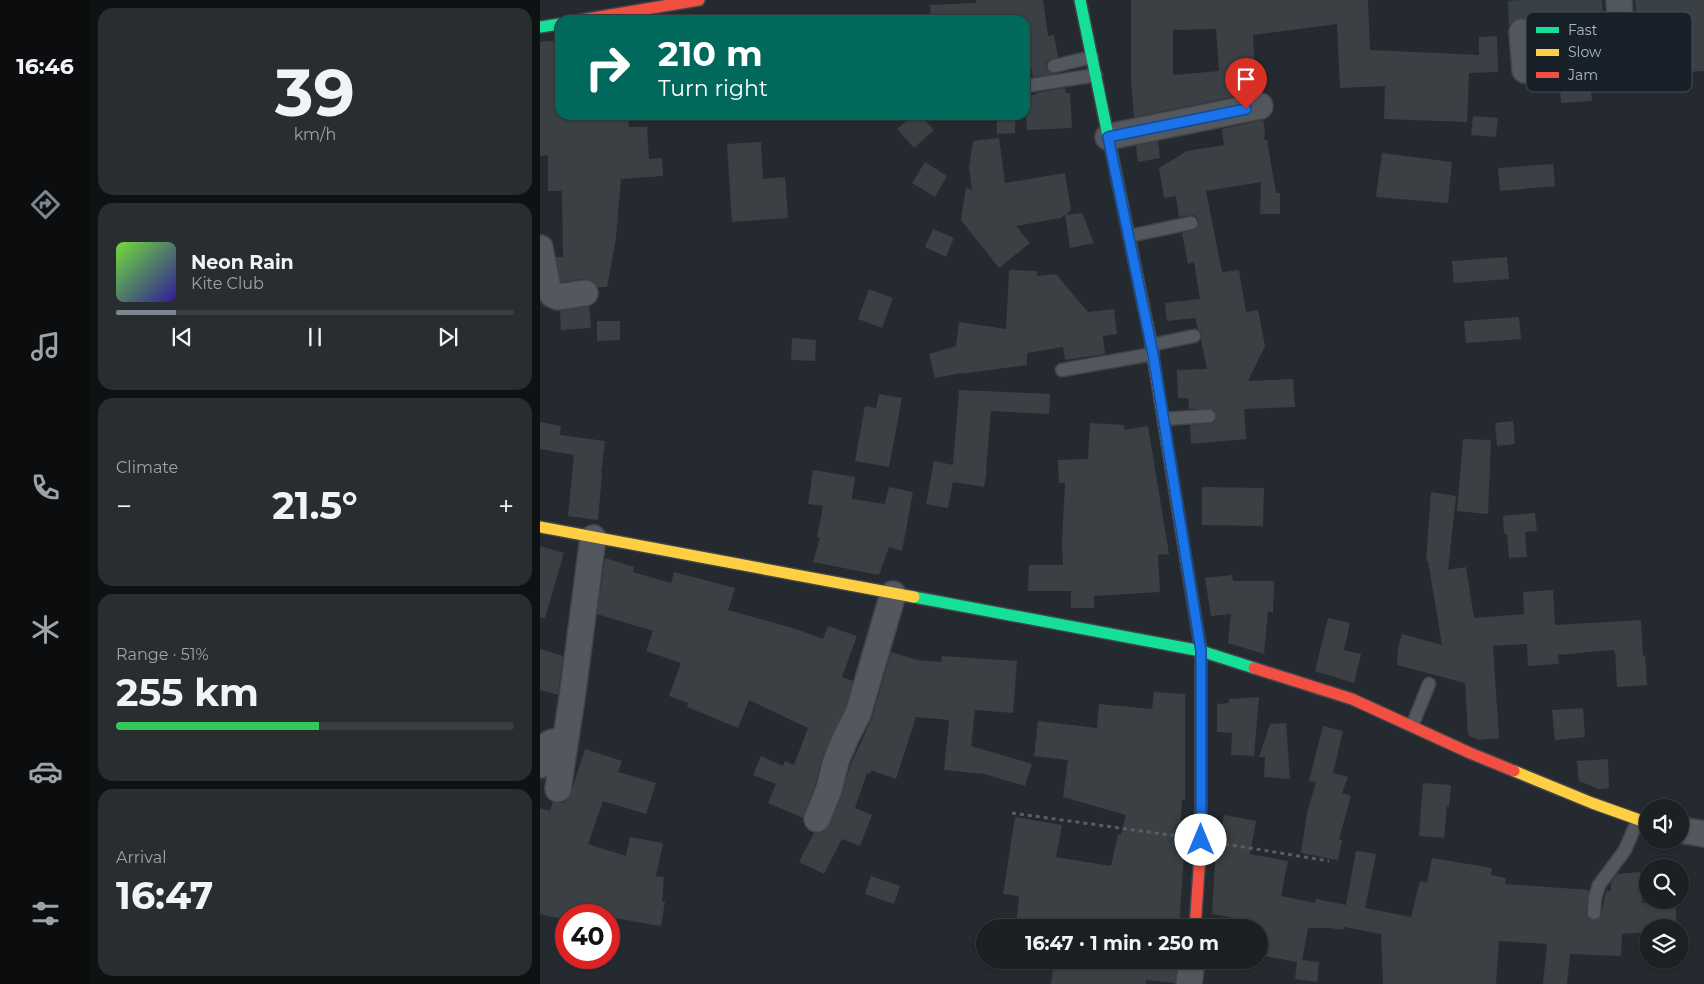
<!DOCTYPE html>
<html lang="en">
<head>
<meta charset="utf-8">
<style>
  :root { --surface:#1b2023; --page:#282d30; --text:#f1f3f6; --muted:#a0a3a6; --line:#393e41; --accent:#7c868f }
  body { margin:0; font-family:Montserrat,sans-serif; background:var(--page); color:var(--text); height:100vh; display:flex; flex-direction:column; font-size:19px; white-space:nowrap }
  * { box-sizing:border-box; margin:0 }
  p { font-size:16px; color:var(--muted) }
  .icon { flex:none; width:28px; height:28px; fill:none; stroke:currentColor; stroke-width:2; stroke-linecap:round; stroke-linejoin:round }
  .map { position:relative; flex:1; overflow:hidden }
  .sheet { display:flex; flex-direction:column; gap:8px; padding:8px; background:#0f1213; width:450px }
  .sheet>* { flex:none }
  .top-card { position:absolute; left:15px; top:15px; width:475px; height:105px; border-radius:15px; box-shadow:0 1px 4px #0004,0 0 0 1px var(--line); background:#00695c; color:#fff; overflow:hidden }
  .tools { position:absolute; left:1099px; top:799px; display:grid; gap:10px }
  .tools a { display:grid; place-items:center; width:50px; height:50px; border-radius:50%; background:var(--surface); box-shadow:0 1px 4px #0004,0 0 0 1px var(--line); font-size:25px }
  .speed { position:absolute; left:15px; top:904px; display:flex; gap:10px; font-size:25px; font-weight:700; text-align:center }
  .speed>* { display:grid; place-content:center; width:65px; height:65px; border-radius:50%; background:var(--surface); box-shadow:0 1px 4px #0004,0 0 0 1px var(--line); line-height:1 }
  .speed .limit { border:8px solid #d22; background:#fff; color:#111 }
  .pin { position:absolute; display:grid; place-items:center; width:42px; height:42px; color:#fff; margin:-51px -21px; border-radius:50% 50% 50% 0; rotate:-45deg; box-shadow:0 0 5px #0007 }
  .pin .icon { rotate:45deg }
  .me { position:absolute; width:55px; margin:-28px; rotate:0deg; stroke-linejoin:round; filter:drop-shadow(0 0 4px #0008) }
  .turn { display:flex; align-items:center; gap:18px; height:105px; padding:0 20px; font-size:22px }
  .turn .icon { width:65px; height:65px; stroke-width:2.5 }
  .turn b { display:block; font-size:35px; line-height:42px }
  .big { font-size:38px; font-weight:700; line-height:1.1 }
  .sheet .card { flex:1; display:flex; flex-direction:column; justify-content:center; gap:8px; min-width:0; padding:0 18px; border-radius:15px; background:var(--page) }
  .sheet .dial { align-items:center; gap:0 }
  .dial b { font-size:65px; line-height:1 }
  .song { display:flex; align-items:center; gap:15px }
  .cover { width:60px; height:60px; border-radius:8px; background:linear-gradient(135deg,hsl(100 70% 55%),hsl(250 70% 35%)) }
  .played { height:5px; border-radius:2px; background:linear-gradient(90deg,var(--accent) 15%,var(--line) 15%) }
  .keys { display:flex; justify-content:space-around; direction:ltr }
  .heat { display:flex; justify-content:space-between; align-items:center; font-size:28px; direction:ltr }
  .charge { height:8px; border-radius:4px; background:linear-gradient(90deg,#34c759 51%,var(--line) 0) }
  .trip { position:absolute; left:436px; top:919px; width:292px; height:50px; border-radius:25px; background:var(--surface); box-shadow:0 1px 4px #0004,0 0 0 1px var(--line); font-weight:700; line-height:50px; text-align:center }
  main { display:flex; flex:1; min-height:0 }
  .tab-bar { display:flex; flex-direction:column; width:90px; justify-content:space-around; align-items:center; background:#0b0d0e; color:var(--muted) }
  .tab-bar .icon { width:35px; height:35px }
  .tab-bar .current { color:var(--accent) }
  .tab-bar b { font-size:22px; color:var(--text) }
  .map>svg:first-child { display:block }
</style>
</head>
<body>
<main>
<nav class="tab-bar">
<b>16:46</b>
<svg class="icon current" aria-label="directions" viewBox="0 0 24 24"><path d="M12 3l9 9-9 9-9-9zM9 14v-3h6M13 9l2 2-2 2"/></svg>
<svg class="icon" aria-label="music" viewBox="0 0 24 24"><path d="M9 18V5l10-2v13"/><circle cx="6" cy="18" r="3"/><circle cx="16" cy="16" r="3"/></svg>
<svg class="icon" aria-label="phone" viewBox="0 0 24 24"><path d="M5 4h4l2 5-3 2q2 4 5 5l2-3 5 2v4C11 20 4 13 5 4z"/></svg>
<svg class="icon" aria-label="climate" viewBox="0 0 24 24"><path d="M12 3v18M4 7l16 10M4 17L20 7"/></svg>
<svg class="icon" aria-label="car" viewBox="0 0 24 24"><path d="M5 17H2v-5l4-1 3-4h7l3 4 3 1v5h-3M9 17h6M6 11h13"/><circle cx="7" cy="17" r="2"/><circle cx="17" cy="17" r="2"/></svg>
<svg class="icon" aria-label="filters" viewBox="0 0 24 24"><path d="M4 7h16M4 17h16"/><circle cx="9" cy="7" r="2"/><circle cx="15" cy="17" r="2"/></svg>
</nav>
<section class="sheet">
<div class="card dial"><b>39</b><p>km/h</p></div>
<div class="card">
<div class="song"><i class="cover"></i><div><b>Neon Rain</b><p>Kite Club</p></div></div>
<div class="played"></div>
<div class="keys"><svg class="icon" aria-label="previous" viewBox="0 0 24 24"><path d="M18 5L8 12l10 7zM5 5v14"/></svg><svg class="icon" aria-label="pause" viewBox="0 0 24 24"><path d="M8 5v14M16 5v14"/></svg><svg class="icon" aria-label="next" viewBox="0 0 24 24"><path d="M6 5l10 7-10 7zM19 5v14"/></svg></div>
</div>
<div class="card"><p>Climate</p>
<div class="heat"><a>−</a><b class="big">21.5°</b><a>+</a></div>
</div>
<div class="card"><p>Range · 51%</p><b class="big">255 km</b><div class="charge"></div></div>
<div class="card"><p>Arrival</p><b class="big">16:47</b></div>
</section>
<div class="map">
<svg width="1164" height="984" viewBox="0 0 1164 984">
  <rect width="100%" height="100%" fill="#242a2f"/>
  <path fill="#3b4044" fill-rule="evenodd" d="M 436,0 L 503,0 L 508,36 L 514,35 L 518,57 L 509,60 L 506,63 L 506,68 L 512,74 L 493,77 L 485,37 L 485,20 L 391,20 L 390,5 L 436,3 Z
    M 591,0 L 828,0 L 830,50 L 939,55 L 939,37 L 957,36 L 958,72 L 929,73 L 927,122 L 844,119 L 845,86 L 800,88 L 797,24 L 713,35 L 716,92 L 594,117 L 591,80 ZM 676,29 L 679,71 L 633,75 L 633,30 Z
    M 985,0 L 1062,0 L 1063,21 L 1025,24 L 1026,28 L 996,30 L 994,23 L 986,19 Z
    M 1095,0 L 1164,0 L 1164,71 L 1077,76 L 1074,31 L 1081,32 L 1088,30 L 1093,24 L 1097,24 Z
    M 10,41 L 20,41 L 20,71 L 15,71 L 20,102 L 20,115 L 88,115 L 89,127 L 107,127 L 109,159 L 122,158 L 123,176 L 81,179 L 76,238 L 67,287 L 57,287 L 50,280 L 43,279 L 21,282 L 16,257 L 23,257 L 22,191 L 8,191 L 8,155 L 0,156 L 0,42 Z
    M 1049,71 L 1052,101 L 1021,103 L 1019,74 Z
    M 525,88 L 526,93 L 530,93 L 532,128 L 487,130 L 485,95 L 496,95 L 496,93 Z
    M 373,115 L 380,115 L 394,130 L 374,148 L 357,129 Z
    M 457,115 L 475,115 L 475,133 L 457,134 Z
    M 933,116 L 958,118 L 956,137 L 931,135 Z
    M 723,120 L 725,129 L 724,140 L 727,140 L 736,193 L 740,193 L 740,214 L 720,214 L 721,182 L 666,191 L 682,272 L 699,270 L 706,312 L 718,310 L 725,346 L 708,381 L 753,379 L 755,407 L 704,409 L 706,439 L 651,444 L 650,425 L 673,423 L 676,419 L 677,415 L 672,409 L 649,409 L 648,398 L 638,398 L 637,370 L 667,369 L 661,340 L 662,334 L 658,329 L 655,318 L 627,321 L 625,303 L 660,299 L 654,262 L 648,264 L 642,233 L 656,229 L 659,222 L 657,217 L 653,215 L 639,217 L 636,196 L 624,198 L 619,168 L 647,151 L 684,145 L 682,129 Z
    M 459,138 L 465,183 L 525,173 L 531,210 L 525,215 L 542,213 L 554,243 L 530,248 L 525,215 L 521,218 L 476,226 L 490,243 L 459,268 L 421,220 L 426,187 L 432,190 L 429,167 L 433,141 Z
    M 618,141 L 620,158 L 598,162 L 596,146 Z
    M 221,142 L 223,179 L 245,177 L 248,218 L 192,222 L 187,144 Z
    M 842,153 L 912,162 L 908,203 L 836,197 Z
    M 385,162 L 407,176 L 395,197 L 372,183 Z
    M 1013,164 L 1015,186 L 960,191 L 958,168 Z
    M 393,229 L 414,238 L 406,257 L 385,247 Z
    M 967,257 L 969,279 L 914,283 L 912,261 Z
    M 469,270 L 497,271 L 497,276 L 516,274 L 548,312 L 574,309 L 577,334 L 563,336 L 565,354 L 525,360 L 523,347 L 487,353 L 487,365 L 420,374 L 421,373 L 395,378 L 389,354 L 416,346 L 419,322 L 466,329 Z
    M 329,289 L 353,298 L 342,328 L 318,319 Z
    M 49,306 L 51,328 L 21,330 L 20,311 Z
    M 979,317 L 981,339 L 926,343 L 924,321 Z
    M 57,321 L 80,321 L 80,340 L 57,341 Z
    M 252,338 L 276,340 L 275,361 L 251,360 Z
    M 419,390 L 510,394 L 509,414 L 451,411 L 446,471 L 447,471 L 444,487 L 413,482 L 408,508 L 386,504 L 394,461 L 413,465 Z
    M 339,394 L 362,398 L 349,467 L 315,461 L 325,406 L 336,408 Z
    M 973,421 L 975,444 L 957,446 L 955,423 Z
    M 0,422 L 21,426 L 20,435 L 65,441 L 61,473 L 62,474 L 58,520 L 28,516 L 34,455 L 0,449 Z
    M 550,423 L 584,425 L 584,430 L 608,426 L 629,554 L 618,555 L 620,592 L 554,596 L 554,608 L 531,608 L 531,591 L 488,591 L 489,565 L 523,565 L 522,543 L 525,483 L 519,483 L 518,460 L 548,459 Z
    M 923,439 L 951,440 L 948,514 L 917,511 Z
    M 273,470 L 315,477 L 312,499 L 345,504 L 349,487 L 373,492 L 362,551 L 349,547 L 339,575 L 273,562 L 280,538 L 277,537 L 283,506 L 268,504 Z
    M 662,487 L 724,488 L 723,526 L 662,525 Z
    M 891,492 L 916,496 L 908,570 L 926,567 L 934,618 L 984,614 L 983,592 L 1013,590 L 1015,625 L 1101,620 L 1103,656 L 1105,655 L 1107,685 L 1077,687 L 1075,652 L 1073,650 L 1018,655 L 1019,664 L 988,666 L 987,644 L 953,646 L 959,738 L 939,740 L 928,735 L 925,683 L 857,665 L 858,648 L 862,634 L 902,645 L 888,561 L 886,561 Z
    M 995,513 L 997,531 L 985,532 L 987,557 L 969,558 L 967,534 L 964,534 L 963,516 Z
    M 0,546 L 24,553 L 5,618 L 0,618 Z
    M 65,558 L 94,567 L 93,572 L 131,583 L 134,572 L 195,588 L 188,610 L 256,629 L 283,639 L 288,626 L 317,636 L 302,677 L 313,681 L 305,709 L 283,755 L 275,785 L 263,818 L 228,803 L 236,784 L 213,775 L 221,756 L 243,766 L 245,761 L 254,765 L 268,728 L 209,700 L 198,728 L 147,707 L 148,703 L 129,696 L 141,663 L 106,651 L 113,631 L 57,614 Z
    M 692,575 L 693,581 L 734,581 L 733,613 L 728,611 L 724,654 L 688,643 L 691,614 L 671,616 L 665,578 Z
    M 788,618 L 810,623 L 804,650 L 821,654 L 814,683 L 775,671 Z
    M 0,649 L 23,656 L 18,695 L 0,690 Z
    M 351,652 L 377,660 L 401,662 L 402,656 L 477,661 L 473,713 L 435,710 L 431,746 L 492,764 L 485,786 L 444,774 L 404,770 L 409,720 L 376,717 L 356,779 L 331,770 L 330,774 L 327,773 L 315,808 L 332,815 L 320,846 L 302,839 L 284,874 L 259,862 L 274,833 L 280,833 L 285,831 L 290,824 L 302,794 L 310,766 L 332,718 Z
    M 614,692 L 645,694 L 645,800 L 642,800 L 640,839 L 645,840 L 639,928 L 543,928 L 500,922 L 499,928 L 476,928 L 479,896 L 463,894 L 475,817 L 522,825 L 516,857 L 571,866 L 578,834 L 581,835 L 586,815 L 523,797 L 528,760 L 494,756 L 498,721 L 557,728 L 559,704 L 612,709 Z
    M 719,697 L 714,756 L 691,755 L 692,733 L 677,732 L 677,704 L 689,703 L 689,699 Z
    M 1043,708 L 1045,737 L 1015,740 L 1012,710 Z
    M 746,723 L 750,779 L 724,777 L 725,757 L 719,757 L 730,724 Z
    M 783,726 L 803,731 L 793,773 L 808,777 L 802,793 L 811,796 L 799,839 L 802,840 L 798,860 L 761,853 L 767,813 L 776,782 L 769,781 Z
    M 45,749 L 82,761 L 78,772 L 116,783 L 106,814 L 63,801 L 48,844 L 86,856 L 90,837 L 123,843 L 116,876 L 124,877 L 122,902 L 125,902 L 121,926 L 69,917 L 69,915 L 26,915 L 26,920 L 0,914 L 0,808 L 10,811 L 13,802 L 23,803 L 29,798 Z
    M 1068,759 L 1069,788 L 1059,789 L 1039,781 L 1037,761 Z
    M 883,783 L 911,785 L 909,807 L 907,806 L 904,838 L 879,836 Z
    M 684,815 L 716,821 L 710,854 L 748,861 L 741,896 L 775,903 L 776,899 L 806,905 L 816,851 L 836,854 L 825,908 L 871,917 L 880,881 L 887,883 L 892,858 L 952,868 L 951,875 L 966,878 L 965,884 L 1049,890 L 1046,913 L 1049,919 L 1054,921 L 1061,917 L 1066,891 L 1071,891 L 1071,883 L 1077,874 L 1100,872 L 1102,903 L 1135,901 L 1137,928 L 1108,928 L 1108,932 L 1082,934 L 1081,956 L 1030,954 L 1027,984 L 1003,984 L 1007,944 L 959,941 L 956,984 L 843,984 L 841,934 L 804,927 L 803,930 L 790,928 L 768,928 L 762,960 L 779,962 L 777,982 L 755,979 L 757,962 L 720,955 L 720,928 L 703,928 L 705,920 L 672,914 L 676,846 L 678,846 Z
    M 331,876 L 360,886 L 354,904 L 325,894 Z
    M 514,960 L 638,960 L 635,983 L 606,980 L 606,984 L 511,984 Z"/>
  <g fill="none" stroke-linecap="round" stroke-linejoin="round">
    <path stroke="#383f45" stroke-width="25" stroke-dasharray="25 12" stroke-linecap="butt" d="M 980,0 L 982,32"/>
    <g stroke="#404448" stroke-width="15">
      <path id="lane" d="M 514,66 L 552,57
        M 486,86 L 556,75
        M 589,236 L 651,223
        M 611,345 L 654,336
        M 522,370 L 613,354
        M 624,419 L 669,416
        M 872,726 L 889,684
        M 1054,913 L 1055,898 L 1059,885 L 1085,850 L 1098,820"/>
    </g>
    <g stroke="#404448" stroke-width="28">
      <path id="street" d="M 1079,0 L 1080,18
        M 982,32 L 985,70
        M 568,137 L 720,106
        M 0,248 L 8,288 L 13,295 L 18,297 L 45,293
        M 0,765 C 6,748 5,738 25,743
        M 18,789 L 32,698 L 53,538
        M 277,819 L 289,789 L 296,761 L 306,737 L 318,714 L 353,594
        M 1140,830 L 1164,834
        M 649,984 L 652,960"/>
    </g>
    <g stroke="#404448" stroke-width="14">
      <path id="fast" d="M 540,0 L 594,261
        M 0,27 L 20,24
        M 374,597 L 661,651 L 714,668"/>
    </g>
    <g stroke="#404448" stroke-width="14">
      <path id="slow" d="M 594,261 L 610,338 L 647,566
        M 0,527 L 374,597
        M 974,771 L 1052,803 L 1108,823"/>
    </g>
    <g stroke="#404448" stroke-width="14">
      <path id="jam" d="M 41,20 L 159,0
        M 647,566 L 661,651 L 661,840 L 655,928
        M 714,668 L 812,699 L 930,753 L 974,771"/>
    </g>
    <path stroke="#575d62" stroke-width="3" stroke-dasharray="4 4" stroke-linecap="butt" d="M 472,813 L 637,836
      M 685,844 L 789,861"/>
    <use href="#lane" stroke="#53585e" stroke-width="12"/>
    <use href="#street" stroke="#53585e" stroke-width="25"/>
    <use href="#fast" stroke="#16e098" stroke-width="11"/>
    <use href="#slow" stroke="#ffcf43" stroke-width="11"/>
    <use href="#jam" stroke="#f24e42" stroke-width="11"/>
  </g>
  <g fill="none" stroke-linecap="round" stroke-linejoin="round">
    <g stroke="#114b97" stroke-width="12">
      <path id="route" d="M 661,840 L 661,651 L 613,354 L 568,137 L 706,109"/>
    </g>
    <use href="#route" stroke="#1a73e8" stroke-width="9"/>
  </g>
  <rect x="986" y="12" width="166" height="80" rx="8" fill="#182129" stroke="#444e57" stroke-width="1"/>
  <rect x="996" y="27" width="23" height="6" fill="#16e098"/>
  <rect x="996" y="49" width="23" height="7" fill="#ffcf43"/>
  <rect x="996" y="72" width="23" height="6" fill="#f24e42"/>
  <g font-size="14" fill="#acb8c2">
    <text x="1028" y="35">Fast</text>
    <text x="1028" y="57">Slow</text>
    <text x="1028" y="80">Jam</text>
  </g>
</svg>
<div class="tools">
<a><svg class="icon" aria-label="sound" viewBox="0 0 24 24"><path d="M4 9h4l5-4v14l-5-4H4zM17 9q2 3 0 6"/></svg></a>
<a><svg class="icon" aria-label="search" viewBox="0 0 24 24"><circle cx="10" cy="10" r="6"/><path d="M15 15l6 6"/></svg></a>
<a><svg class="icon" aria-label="layers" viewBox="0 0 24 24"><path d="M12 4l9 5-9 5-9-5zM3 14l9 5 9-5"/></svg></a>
</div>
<div class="speed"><div class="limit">40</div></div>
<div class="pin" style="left:706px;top:109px;background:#d93025"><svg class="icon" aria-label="arrive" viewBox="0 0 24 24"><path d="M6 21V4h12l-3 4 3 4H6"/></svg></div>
<svg class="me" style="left:661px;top:840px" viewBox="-20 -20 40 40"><circle r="19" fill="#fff"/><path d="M0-13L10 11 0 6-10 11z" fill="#1a73e8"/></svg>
<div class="trip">16:47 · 1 min · 250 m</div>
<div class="top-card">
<div class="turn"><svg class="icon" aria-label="right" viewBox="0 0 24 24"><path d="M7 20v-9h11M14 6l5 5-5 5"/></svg><div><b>210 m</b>Turn right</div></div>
</div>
</div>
</main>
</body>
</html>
